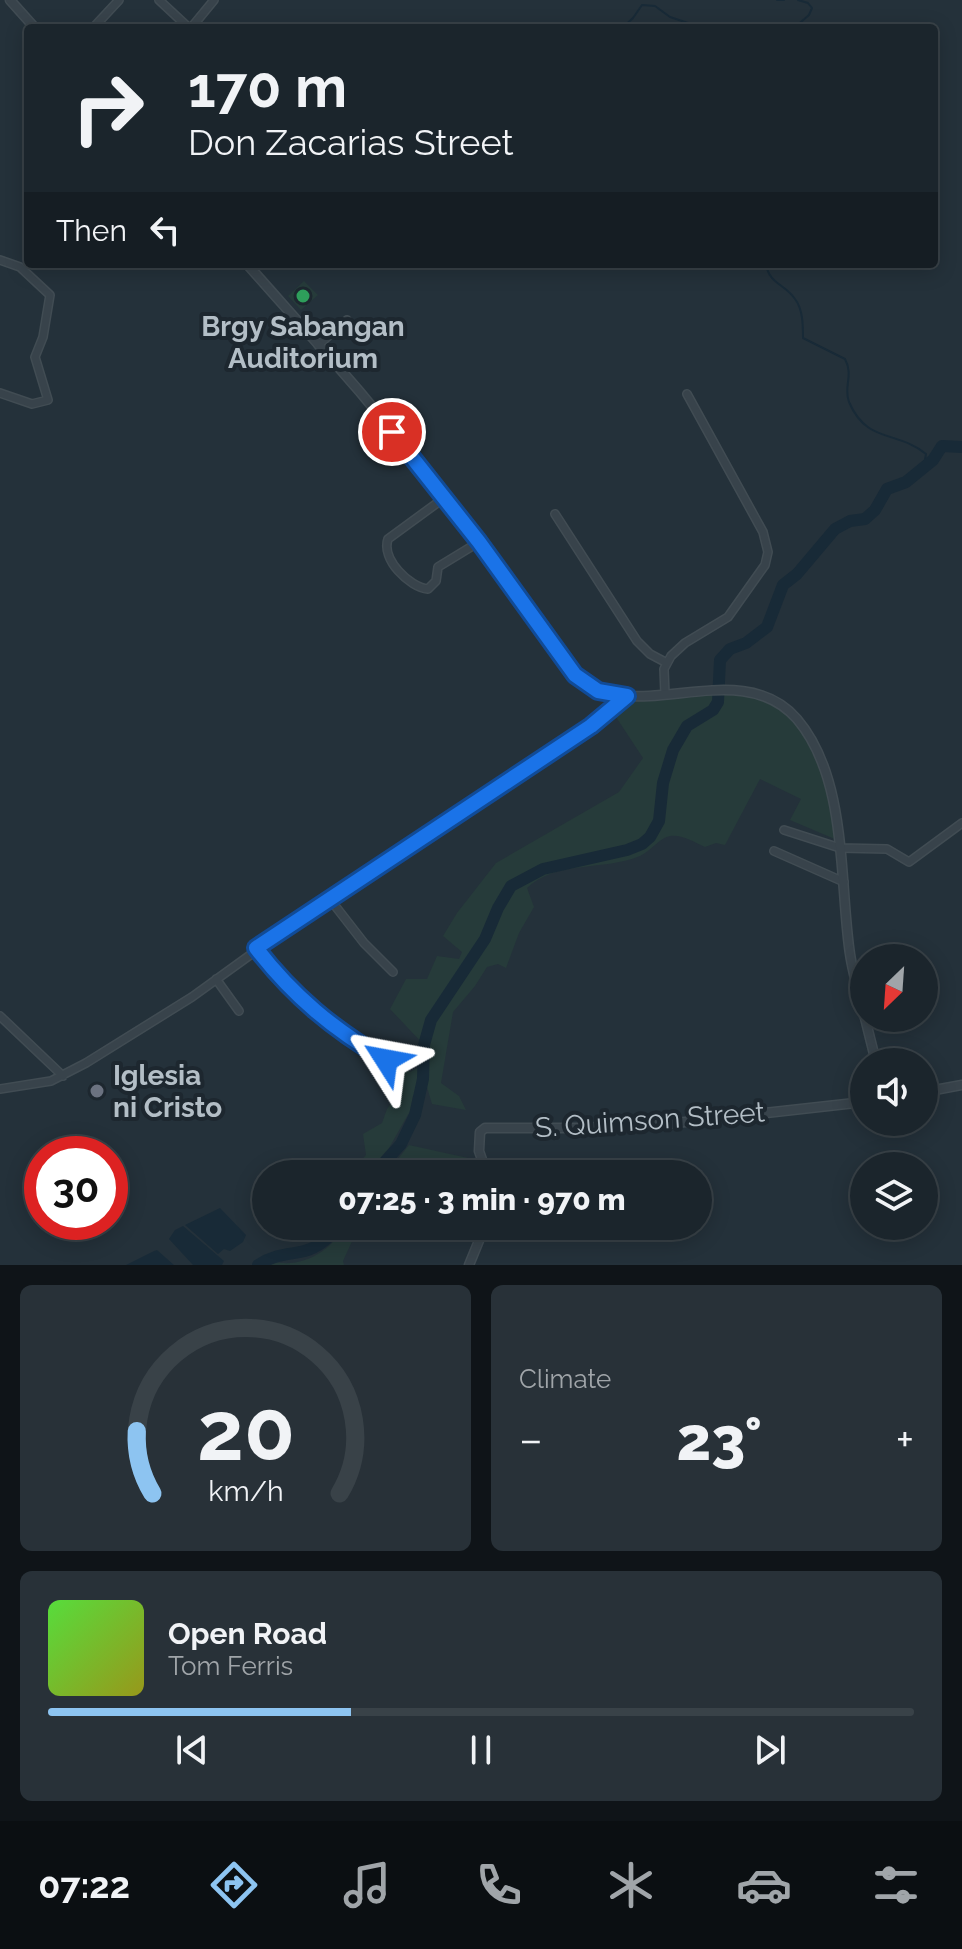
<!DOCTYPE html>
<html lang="en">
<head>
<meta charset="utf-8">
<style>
  :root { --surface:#1b252c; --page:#283138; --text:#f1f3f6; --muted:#a0a5a9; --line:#394248; --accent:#8dc4f1 }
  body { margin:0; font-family:Raleway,sans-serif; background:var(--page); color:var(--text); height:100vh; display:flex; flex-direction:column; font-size:30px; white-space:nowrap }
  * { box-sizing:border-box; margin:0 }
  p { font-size:26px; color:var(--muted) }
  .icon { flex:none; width:44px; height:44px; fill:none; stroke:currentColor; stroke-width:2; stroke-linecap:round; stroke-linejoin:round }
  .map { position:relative; height:1265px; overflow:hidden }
  .panel { display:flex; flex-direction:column; gap:20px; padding:20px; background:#0f1418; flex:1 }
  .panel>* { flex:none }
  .banner { position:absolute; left:24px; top:24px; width:914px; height:244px; border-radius:8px; box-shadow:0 4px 20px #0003,0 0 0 2px var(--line); background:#1b252c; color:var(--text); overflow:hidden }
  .needle { width:52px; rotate:205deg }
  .tools { position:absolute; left:850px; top:944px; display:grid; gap:16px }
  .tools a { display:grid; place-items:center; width:88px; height:88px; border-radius:50%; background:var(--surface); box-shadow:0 4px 20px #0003,0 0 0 2px var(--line); font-size:40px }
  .speed { position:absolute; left:24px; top:1136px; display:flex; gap:16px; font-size:40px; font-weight:700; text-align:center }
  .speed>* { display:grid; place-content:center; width:104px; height:104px; border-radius:50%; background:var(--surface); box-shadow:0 4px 20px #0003,0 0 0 2px var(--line); line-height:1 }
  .speed .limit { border:12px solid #d22; background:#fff; color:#111 }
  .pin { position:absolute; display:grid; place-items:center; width:68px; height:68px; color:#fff; margin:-34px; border:4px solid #fff; border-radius:50%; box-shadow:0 2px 8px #0007 }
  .me { position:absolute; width:88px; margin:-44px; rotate:304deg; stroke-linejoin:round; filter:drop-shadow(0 0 6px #0008) }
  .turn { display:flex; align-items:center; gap:28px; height:168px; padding:0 32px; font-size:36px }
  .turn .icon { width:104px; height:104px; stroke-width:2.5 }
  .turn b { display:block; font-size:56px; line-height:68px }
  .then { display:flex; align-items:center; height:76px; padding:0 32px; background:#0003; gap:16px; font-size:30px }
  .big { font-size:60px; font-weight:800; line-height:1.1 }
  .panel .widget { flex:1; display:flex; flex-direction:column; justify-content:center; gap:12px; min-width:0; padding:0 28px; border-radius:12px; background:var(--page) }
  .panel .dial { align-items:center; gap:0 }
  .dial svg { height:208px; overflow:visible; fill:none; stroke:var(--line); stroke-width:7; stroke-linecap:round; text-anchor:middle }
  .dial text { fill:var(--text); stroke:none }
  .song { display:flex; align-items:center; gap:24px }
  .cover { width:96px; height:96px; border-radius:12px; background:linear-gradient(135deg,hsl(110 70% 55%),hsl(60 70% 35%)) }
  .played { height:8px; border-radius:4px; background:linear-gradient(90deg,var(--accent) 35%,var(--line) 35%) }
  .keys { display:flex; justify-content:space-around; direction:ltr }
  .heat { display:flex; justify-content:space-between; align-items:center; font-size:44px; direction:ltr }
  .panel .tiles { flex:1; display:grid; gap:20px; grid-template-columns:1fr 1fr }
  .widget:last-child { grid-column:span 2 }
  .trip { position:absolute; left:252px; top:1160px; width:460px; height:80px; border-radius:40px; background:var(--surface); box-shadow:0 4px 20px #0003,0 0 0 2px var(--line); font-weight:800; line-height:80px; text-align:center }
  .tabs { display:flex; height:128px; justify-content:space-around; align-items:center; background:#0b0f12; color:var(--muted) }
  .tabs .icon { width:56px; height:56px }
  .tabs .on { color:var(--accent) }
  .tabs b { font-size:36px; color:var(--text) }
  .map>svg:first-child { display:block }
</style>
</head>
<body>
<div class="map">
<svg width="962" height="1265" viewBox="0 0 962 1265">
  <rect width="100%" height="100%" fill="#24313a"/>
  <path fill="#263b3a" d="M 304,281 L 318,295 L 301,310 L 288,296 Z
    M 711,688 L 784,704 L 820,759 L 837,840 L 790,820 L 801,799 L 760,779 L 725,845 L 716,843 L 705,847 C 694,842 682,834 670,836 C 659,838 651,851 640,856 C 605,871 556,860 527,888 L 534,907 L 519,933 L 506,968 L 498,964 L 487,967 L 475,986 L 453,1012 L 441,1083 L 459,1096 L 466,1110 L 432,1104 L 422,1070 L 421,1082 L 413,1096 L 410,1111 L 389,1148 L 366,1174 L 349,1174 L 366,1155 L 363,1134 L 382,1123 L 387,1109 L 397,1095 L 393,1081 L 400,1074 L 376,1056 L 379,1053 L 410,1072 L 422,1066 L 424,1045 L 390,1009 L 406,979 L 427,979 L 437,956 L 459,959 L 462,952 L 443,936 L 457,913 L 496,863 L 619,792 L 643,758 L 612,711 L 632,694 Z
    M 409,1145 L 486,1162 L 490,1174 L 462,1174 L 445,1168 L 438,1170 L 437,1174 L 386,1174 Z
    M 345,1226 L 359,1226 L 343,1261 L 344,1265 L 258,1265 C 266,1259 272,1262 282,1263 C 308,1265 333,1248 345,1226 Z"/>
  <path fill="#182a37" d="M 220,1208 L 246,1235 L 243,1242 L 230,1251 L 224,1249 L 218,1254 L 185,1225 Z
    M 183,1226 L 224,1261 L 222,1265 L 193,1265 L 169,1239 L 175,1230 Z
    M 157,1250 L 174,1265 L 126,1265 L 154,1251 Z"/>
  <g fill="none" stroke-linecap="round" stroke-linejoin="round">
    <path stroke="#182a37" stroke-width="2" d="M 777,0 L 784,0
      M 622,28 L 633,18 L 642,5 L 655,6 L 670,17 L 703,28
      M 794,28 L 809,15 L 812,8 L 808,3 L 798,0
      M 766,264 C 769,284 785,284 795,299 C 803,309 803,326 803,338 L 845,359 C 854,376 843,387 849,402 C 867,444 897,430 926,454 L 924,466"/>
    <path stroke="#182a37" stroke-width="12" d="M 374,1174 L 401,1144 L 415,1115 L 423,1079 L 424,1045 L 431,1020 L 485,939 L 498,908 L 511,886 L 543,869 L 627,850 L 642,844 L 650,837 L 659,821 L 663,783 L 673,750 L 687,726 L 713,710 L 718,702 L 720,660 L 730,649 L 746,643 L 767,627 L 783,585 L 797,574 L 835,529 L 850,521 L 865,519 L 875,510 L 887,489 L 906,482 L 933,460 L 942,446 L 962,447
      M 258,1265 C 292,1244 306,1265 339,1226"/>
    <g stroke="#414c53" stroke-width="10">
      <path id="minor" d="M 159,0 L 189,28
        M 93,28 L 119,0
        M 191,28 L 214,0
        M 0,260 L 20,267 L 50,295 L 43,337 L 35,357 L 48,400 L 32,404 L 0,393
        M 318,345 L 347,320
        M 444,498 L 388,539 C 381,559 409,587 428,589 L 436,581 L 438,567 L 479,542
        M 555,514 L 637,641 L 650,654 L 667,663
        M 665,694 L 664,669 L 671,656 L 685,643 L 728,617 L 765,565 L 768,552 L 763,532 L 687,394
        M 784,830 L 840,848 L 887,849 L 909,862 L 962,823
        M 774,851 L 844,882
        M 329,898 L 364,943 L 393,972
        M 256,948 C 292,996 335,1031 386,1060
        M 216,979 L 239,1011
        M 0,1016 L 63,1076
        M 0,1089 L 51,1081 L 86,1063 L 192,997 L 329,898 L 591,726 L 627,696"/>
    </g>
    <g stroke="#414c53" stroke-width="11">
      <path id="tertiary" d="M 10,0 L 35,28
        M 247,264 C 285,307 323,349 360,392 C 434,481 503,575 570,670 C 626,735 737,650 797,719 C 848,779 839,881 850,954 C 853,974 859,994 864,1014
        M 865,1018 L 876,1062
        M 924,1092 L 962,1085
        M 487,1174 L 479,1151 L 480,1132 L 485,1128 L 576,1128 L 667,1124 L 864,1102
        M 469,1265 L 485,1226"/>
    </g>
    <use href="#minor" stroke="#38434b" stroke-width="7"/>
    <use href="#tertiary" stroke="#38434b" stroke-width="8"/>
  </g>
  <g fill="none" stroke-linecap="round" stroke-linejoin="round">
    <g stroke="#114b97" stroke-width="20">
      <path id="route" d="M 386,1060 C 334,1030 293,996 256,948 L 591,726 L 627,696 L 598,691 L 575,675 L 479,542 L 392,432"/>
    </g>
    <use href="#route" stroke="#1a73e8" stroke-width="14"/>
  </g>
  <circle fill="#2e9e5b" stroke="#1d272f" stroke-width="3" cx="303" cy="296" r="8"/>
  <circle fill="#6b7280" stroke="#1d272f" stroke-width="3" cx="97" cy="1091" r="8"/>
  <g text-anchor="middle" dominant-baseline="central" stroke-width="8" stroke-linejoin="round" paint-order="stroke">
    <g font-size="28" font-weight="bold" fill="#b3bec6" stroke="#1d272f">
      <text x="303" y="326">Brgy Sabangan<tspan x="303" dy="32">Auditorium</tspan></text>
      <text x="113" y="1075" text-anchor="start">Iglesia<tspan x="113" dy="32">ni Cristo</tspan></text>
    </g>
    <g font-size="28" fill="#b3bec6" stroke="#1d272f">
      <text transform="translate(650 1120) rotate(-4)">S. Quimson Street</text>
    </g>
  </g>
</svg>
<div class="tools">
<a><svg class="needle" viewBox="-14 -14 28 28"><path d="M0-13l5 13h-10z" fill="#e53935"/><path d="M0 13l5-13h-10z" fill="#a0a5a9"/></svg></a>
<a><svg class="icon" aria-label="sound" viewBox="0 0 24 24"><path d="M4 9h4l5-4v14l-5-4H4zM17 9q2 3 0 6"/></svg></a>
<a><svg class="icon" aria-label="layers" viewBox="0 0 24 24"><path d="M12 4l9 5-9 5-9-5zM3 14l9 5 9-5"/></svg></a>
</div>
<div class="speed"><div class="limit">30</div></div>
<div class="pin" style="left:392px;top:432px;background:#d93025"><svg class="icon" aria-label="arrive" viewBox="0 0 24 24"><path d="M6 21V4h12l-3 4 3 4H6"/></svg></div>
<svg class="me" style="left:386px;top:1060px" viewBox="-20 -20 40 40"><path d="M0-17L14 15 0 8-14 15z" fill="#1a73e8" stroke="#fff" stroke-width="4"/></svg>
<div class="trip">07:25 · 3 min · 970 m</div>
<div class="banner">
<div class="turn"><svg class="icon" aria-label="right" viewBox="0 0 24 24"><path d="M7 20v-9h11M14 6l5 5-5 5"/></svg><div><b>170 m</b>Don Zacarias Street</div></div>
<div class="then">Then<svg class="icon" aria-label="left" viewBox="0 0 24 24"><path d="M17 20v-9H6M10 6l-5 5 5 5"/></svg></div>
</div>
</div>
<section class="panel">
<div class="tiles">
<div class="widget dial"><svg viewBox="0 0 100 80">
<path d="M14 69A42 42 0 1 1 86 69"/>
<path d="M14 69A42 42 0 0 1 8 45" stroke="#8dc4f1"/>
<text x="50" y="56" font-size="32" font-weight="700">20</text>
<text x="50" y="72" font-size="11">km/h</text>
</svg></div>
<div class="widget"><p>Climate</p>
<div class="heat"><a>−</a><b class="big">23°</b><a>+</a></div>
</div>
<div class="widget">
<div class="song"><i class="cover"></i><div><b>Open Road</b><p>Tom Ferris</p></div></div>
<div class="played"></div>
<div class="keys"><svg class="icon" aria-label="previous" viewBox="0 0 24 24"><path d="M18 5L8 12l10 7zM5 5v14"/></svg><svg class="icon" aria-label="pause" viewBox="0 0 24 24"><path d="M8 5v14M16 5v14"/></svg><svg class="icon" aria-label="next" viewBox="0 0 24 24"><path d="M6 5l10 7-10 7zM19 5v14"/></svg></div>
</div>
</div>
</section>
<nav class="tabs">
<b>07:22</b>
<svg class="icon on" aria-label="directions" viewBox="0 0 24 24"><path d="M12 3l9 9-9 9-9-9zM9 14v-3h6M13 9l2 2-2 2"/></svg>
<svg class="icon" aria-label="music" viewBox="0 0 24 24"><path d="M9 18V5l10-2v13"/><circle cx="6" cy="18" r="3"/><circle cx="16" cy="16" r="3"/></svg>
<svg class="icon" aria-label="phone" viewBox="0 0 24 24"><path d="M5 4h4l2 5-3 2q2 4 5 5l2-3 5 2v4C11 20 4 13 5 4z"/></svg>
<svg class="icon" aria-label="climate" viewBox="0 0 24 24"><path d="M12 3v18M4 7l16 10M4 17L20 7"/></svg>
<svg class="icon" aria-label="car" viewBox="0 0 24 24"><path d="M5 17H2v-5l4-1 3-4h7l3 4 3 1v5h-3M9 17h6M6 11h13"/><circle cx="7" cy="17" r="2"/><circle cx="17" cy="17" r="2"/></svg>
<svg class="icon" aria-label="filters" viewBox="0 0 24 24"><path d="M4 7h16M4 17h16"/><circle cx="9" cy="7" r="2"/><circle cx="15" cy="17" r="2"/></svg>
</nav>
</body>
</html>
